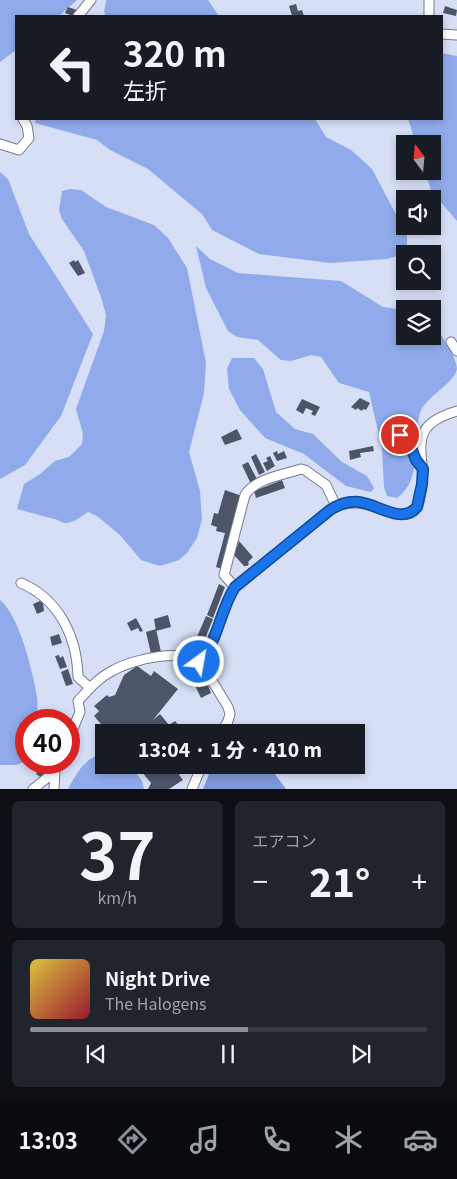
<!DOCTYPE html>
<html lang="ja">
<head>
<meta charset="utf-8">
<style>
  :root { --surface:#171b24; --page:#20242c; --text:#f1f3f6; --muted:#9ea1a6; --line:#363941; --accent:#8c9099 }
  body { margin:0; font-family:Georgia,"Noto Sans JP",serif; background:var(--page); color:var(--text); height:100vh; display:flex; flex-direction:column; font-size:19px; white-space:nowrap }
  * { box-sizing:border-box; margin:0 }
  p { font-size:16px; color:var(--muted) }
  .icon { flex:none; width:28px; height:28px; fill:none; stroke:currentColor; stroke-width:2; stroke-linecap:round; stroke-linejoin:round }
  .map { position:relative; height:789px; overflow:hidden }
  .sheet { display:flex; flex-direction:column; gap:12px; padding:12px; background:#0d0f14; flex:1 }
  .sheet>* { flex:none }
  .guide { position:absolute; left:15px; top:15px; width:428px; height:105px; border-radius:0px; box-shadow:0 2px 8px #0003; background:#171b24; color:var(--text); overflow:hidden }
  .needle { width:32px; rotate:344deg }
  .buttons { position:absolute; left:396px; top:135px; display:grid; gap:10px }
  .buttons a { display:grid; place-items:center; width:45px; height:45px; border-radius:0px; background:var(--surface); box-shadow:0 2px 8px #0003; font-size:25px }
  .speed { position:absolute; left:15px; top:709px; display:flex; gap:10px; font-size:25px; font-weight:700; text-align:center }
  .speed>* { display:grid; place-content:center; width:65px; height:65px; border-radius:50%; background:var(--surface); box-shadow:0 2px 8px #0003; line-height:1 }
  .speed .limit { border:8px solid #d22; background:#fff; color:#111 }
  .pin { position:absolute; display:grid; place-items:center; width:42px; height:42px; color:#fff; margin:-21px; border:2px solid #fff; border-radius:50%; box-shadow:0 1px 5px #0007 }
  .me { position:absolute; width:55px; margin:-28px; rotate:32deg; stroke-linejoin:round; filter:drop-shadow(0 0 4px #0008) }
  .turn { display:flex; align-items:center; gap:18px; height:105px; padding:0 25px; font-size:22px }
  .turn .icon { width:65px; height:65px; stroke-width:2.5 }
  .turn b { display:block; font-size:35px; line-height:42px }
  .big { font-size:38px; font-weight:800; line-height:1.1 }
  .sheet .card { flex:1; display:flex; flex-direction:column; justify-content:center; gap:8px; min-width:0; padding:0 18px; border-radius:8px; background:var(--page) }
  .sheet .dial { align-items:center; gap:0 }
  .dial b { font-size:65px; line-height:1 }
  .song { display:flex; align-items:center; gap:15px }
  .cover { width:60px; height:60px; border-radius:8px; background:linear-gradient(135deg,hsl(50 70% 55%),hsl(350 70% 35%)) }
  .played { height:5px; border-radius:2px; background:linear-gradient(90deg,var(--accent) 55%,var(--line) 55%) }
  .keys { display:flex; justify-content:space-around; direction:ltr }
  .heat { display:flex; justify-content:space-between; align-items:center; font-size:28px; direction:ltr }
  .sheet .tiles { flex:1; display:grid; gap:12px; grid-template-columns:1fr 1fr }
  .card:last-child { grid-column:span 2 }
  .trip { position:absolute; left:95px; top:724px; width:270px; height:50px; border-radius:0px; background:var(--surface); box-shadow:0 2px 8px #0003; font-weight:800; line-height:50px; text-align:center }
  .tab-bar { display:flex; height:80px; justify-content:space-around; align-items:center; background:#090b0e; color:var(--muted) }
  .tab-bar .icon { width:35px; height:35px }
  .tab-bar .selected { color:var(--accent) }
  .tab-bar b { font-size:22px; color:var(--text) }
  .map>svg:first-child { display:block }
</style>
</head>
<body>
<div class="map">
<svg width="457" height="789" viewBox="0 0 457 789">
  <rect width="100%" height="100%" fill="#d6dff6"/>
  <path fill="#90aaeb" d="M 0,0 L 77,0 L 59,16 L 16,16 L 16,50 L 0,62 Z
    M 106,0 L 208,0 L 219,16 L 106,16 L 104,12 Z
    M 442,53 L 457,56 L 457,221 L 431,191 L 425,171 L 432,171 L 432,144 L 416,144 L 408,119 L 441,119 Z
    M 36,119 L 315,119 L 326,137 L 351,150 L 372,169 L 407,235 L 407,253 L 387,259 L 330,263 L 259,254 L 212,230 L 202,214 L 148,169 L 110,150 L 97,140 L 35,123 Z
    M 0,172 L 8,179 L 29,234 L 93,334 L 61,416 L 25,465 L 0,479 Z
    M 71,189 L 81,190 L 106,207 L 154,225 L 168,238 L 187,268 L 206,363 L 204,393 L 189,452 L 200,491 L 202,519 L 197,538 L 187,553 L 179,560 L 160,566 L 141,560 L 120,535 L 97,516 L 88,512 C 79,518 67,528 58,520 L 17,509 L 24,484 L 40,474 L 55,461 L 69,457 L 82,444 L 83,434 L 76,409 L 104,331 L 106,315 L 101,297 L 84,251 L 62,219 L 59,210 L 62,191 Z
    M 196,246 L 210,259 L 238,273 L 341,281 L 383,307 L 405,310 L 405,336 L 432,336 L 433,323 C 440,333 457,357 457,369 C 454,384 426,396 420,413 C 411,440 424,479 397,498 L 387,496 L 384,487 L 382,448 L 369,392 L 339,383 L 321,357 L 311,355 L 291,361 L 281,360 L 258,340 L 237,337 L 228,331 L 206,288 Z
    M 232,358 L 254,358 L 263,369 L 276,412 L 295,429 L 313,434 L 342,462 L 367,476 L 374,488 L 371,492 L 346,486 L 304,454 L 265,438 L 240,410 L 229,389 L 227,369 Z
    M 0,600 C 19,615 33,672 37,697 C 38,704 37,713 37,720 L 26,720 L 26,761 L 16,765 L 0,765 Z
    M 104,753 L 104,765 L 130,765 L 142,781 L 144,789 L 68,789 C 77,773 84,758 104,753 Z"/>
  <path fill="#7e97d7" d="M 211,765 L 268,765 L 286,789 L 203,789 L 211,769 Z"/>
  <path fill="#4d5568" d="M 296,4 L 298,11 L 302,10 L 304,16 L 292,16 L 289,6 Z
    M 445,6 L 457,10 L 456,16 L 443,13 Z
    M 68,7 L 77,10 L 73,16 L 65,13 Z
    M 74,260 L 75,262 L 78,260 L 85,273 L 78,276 L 69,263 Z
    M 360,398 L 370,403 L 366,410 L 363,409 L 362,411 L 357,408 L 356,410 L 351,407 Z
    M 302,399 L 320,407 L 315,416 L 311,414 L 313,411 L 306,408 L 303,414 L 296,410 Z
    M 237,429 L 242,439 L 225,445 L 221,437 Z
    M 373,446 L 374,451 L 360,453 L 361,457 L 350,460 L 349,451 Z
    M 277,451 L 278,454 L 284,451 L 287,458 L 277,461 L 273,453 Z
    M 256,454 L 265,472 L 259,475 L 251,457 Z
    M 270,456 L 275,466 L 267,471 L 263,463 L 268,461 L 266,458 Z
    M 248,462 L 258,481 L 251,484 L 242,465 Z
    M 282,480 L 285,488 L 256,498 L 254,491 Z
    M 225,490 L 242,496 L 225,570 L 216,567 L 225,533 L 216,531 L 217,527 L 211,525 L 214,513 L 218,514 Z
    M 239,541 L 253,557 L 248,562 L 249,564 L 247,566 L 244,566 L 234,555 Z
    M 219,584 L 225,587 L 213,618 L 207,615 Z
    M 40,601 L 43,603 L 44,611 L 37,614 L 33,604 Z
    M 168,615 L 171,627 L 156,631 L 154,619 Z
    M 206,616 L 213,619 L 201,649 L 193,646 Z
    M 136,618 L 143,631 L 140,632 L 138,628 L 131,631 L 127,623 Z
    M 156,629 L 161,652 L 151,654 L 146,632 Z
    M 59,634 L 62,643 L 52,646 L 50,637 Z
    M 59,655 L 60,658 L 63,656 L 67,667 L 60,669 L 55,656 Z
    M 137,666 L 151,676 L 154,671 L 178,689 L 153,720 L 160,714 L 169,725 L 175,721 L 184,732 L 108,732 L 94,716 L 99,711 L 94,706 L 107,695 L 109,697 L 115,695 L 124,675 Z
    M 68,669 L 73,684 L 66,686 L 61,672 Z
    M 195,675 L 196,680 L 204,676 L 211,693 L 201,698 L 191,677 Z
    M 136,765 L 192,765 L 179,775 L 183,780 L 169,789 L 148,789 L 151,783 Z
    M 40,766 L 46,770 L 42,778 L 36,774 Z"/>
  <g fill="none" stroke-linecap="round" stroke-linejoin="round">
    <g stroke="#737c90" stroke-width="11">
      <path id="minor" d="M 78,16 L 91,0
        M 429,16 L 429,0
        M 441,34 L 457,35
        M 0,144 L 19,150 L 29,138 L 27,126 L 23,119
        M 451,342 L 457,351
        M 390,434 L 405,436 L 421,467
        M 21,583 C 59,599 77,637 78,677 L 90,688
        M 235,587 L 224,575 L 245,495 C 256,478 283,475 301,469 L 305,470 L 326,485 L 336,506
        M 199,662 C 219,642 219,610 235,587 L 330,510 C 364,488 394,526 414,511 C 418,508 419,503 420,498 C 431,456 399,428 457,411
        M 69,738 L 80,712 L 78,701 C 89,689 99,677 114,670 C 134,659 186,646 203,666 L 228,707 L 230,714 L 228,721 L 222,732
        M 33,789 L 52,774 L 58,762
        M 54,789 L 55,770
        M 192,789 L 202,765"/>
    </g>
    <use href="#minor" stroke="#fff" stroke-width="9"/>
  </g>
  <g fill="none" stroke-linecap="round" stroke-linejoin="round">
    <g stroke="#114b97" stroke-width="12">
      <path id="route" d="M 199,662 C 218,642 220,610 235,587 L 330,510 C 339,504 348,501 359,502 C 378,504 401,525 417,507 L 422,484 L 423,469 L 416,460 L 408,440 L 400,435"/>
    </g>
    <use href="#route" stroke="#1a73e8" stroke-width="9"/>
  </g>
</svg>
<div class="buttons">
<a><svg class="needle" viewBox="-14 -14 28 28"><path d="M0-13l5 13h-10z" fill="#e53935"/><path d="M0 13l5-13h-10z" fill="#9ea1a6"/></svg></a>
<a><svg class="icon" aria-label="sound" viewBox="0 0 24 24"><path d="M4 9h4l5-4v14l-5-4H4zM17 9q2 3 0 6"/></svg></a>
<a><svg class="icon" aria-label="search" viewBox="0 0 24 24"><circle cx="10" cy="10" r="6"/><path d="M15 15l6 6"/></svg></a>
<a><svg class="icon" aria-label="layers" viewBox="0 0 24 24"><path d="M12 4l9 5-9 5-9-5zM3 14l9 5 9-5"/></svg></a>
</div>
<div class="speed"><div class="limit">40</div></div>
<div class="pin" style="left:400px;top:435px;background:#d93025"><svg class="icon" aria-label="arrive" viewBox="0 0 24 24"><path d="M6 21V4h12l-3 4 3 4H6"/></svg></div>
<svg class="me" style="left:199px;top:662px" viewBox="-20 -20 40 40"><circle r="17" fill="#1a73e8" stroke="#fff" stroke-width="3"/><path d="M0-11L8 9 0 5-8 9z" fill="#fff"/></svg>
<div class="trip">13:04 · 1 分 · 410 m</div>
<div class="guide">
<div class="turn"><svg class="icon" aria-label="left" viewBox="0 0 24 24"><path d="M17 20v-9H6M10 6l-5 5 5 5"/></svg><div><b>320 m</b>左折</div></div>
</div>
</div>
<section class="sheet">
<div class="tiles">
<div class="card dial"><b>37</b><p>km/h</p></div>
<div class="card"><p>エアコン</p>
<div class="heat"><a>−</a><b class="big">21°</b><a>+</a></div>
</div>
<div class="card">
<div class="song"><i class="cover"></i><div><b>Night Drive</b><p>The Halogens</p></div></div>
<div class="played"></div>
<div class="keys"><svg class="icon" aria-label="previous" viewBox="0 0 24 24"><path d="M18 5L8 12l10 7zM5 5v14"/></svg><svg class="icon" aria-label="pause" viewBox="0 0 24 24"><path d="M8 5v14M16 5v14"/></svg><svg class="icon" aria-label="next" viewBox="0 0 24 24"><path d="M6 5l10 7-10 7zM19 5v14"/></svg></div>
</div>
</div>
</section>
<nav class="tab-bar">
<b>13:03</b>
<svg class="icon selected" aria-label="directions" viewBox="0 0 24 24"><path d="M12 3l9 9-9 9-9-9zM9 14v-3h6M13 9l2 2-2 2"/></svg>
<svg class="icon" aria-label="music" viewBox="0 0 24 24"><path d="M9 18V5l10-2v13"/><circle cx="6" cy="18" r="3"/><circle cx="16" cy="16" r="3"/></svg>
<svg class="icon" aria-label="phone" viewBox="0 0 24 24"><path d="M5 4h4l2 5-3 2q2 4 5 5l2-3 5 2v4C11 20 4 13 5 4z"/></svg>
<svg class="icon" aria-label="climate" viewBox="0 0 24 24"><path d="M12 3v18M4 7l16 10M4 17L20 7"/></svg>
<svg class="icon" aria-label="car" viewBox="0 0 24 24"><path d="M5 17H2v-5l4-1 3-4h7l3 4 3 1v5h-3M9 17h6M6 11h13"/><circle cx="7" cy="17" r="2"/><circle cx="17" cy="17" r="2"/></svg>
</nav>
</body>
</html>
